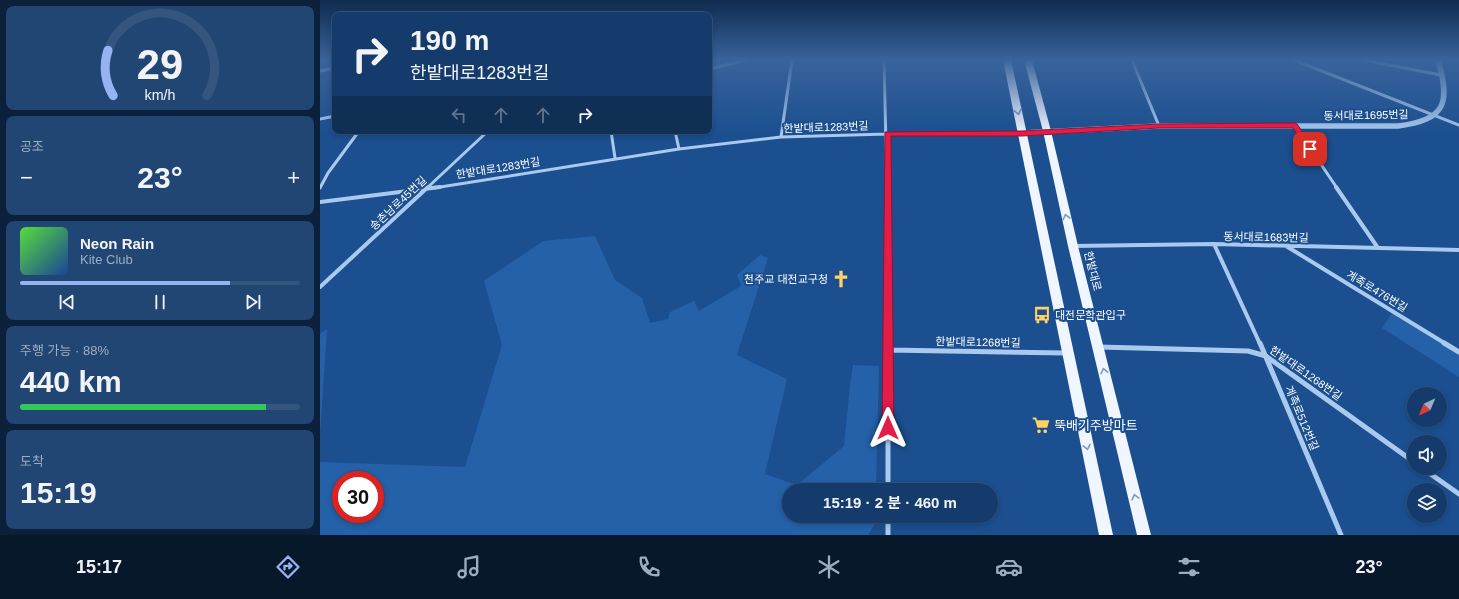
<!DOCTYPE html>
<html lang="ko">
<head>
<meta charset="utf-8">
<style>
  :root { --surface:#143b6b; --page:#214673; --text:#f1f3f6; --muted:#9dadc1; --line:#33557e; --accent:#95b2f1 }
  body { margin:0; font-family:Helvetica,"Noto Sans KR",sans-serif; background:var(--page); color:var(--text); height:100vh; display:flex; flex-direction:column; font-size:15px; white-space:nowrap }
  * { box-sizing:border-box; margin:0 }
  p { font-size:13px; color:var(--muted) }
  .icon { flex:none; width:22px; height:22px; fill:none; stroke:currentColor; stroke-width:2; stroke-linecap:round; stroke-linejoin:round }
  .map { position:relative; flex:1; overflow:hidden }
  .sheet { display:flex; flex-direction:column; gap:6px; padding:6px; background:#0b203b; width:320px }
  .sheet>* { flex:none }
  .guide { position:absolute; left:12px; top:12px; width:380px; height:122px; border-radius:8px; box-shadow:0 2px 6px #0003,0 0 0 1px var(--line); background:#143b6b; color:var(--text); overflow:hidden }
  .needle { width:26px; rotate:224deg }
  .fabs { position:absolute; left:1087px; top:387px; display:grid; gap:8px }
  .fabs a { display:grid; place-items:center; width:40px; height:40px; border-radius:50%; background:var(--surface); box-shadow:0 2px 6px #0003,0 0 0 1px var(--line); font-size:20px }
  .speed { position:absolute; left:12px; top:471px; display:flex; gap:8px; font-size:20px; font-weight:700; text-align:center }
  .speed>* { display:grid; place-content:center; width:52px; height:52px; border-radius:50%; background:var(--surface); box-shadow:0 2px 6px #0003,0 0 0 1px var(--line); line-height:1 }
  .speed .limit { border:6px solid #d22; background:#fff; color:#111 }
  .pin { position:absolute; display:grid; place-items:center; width:34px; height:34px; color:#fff; margin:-17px; border-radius:8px; box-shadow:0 2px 6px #0006 }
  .me { position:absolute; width:44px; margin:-22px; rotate:0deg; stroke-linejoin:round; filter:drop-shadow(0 0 3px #0008) }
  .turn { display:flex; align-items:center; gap:14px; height:84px; padding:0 12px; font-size:18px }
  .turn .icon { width:52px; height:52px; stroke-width:2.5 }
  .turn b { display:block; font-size:28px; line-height:34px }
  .lanes { display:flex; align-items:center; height:38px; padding:0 12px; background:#0003; justify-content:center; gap:20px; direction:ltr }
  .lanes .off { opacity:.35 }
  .big { font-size:30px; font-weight:700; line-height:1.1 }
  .sheet .tile { flex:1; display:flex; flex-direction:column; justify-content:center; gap:6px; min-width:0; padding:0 14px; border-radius:8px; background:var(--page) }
  .sheet .dial { align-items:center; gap:0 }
  .dial svg { height:104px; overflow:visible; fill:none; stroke:var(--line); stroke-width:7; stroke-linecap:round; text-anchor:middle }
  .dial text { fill:var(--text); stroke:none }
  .song { display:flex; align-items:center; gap:12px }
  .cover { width:48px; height:48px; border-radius:6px; background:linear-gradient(135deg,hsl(110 70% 55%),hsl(220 70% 35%)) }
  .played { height:4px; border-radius:2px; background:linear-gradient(90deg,var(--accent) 75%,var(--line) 75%) }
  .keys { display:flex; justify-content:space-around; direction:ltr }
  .heat { display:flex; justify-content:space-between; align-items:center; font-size:22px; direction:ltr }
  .charge { height:6px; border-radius:3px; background:linear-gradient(90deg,#34c759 88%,var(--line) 0) }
  .trip { position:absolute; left:462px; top:483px; width:216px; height:40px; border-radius:20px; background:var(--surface); box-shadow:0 2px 6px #0003,0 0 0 1px var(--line); font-weight:700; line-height:40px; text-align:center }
  .tab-bar { display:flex; height:64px; justify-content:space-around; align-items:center; background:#08182b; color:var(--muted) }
  .tab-bar .icon { width:28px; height:28px }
  .tab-bar .active { color:var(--accent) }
  .tab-bar b { font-size:18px; color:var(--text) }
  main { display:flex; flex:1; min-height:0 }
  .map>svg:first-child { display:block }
</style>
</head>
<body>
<main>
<section class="sheet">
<div class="tile dial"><svg viewBox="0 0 100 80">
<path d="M14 69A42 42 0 1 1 86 69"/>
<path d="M14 69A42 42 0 0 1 10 34" stroke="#95b2f1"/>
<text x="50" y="56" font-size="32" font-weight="700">29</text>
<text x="50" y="72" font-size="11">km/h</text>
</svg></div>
<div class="tile"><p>공조</p>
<div class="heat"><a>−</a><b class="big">23°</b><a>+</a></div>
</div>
<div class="tile">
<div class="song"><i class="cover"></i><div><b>Neon Rain</b><p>Kite Club</p></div></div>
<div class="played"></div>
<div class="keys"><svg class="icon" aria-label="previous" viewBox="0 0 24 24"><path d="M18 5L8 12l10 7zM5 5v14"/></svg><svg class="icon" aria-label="pause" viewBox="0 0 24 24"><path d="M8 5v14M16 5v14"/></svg><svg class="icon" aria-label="next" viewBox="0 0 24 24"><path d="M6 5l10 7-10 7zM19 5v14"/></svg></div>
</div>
<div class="tile"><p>주행 가능 · 88%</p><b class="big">440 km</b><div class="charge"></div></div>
<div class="tile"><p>도착</p><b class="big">15:19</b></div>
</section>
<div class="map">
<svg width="1139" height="535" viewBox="0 0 1139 535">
  <rect width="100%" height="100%" fill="#1b4f8f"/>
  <path fill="#2461a8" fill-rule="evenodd" d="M 275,236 L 295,280 L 322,298 L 330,323 L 348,319 L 350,312 L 374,301 L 379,311 L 421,286 L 417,275 L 440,255 L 448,258 L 417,355 L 467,379 L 445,474 L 477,485 L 524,446 L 530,385 L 533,365 L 559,366 L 556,490 L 469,490 L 469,516 L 555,516 L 555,524 L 548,535 L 0,535 L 0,462 L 145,467 L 182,345 L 164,281 L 223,241 ZM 21,480 L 55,480 L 55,514 L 21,514 Z
    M 1074,310 L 1139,351 L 1139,377 L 1062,328 Z
    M 7,329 L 0,435 L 0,334 Z"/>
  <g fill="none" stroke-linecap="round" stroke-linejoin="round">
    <path stroke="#a9c9ee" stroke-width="3" d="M 564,60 L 567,188
      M 812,60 L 839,126
      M 974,60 L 1139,125
      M 1043,60 L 1121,75
      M 389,69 L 427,60
      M 0,71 L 15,68
      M 0,119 L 15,116
      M 975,126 L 1017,188
      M 291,131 L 295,158
      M 355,131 L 359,149
      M 461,137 L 472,60
      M 0,188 L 8,173 L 39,131
      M 107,188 L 168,131
      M 114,188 L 359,149 L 461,137 L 567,134 L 702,133"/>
    <path stroke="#a9c9ee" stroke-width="4" d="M 567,187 L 568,344
      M 1016,187 L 1058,248
      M 0,202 L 120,187
      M 894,244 L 940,344
      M 753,246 L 894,244 L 1139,250
      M 966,246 L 1126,344
      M 0,287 L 108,187"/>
    <path stroke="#a9c9ee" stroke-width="5" d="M 568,343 L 568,490
      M 940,343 L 1021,535
      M 1124,343 L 1139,352
      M 779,347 L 928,351 L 946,356 L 1094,462
      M 568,350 L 746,353
      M 1102,468 L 1139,494
      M 568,516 L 568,535"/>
    <path stroke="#a9c9ee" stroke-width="5.5" d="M 702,133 L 839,126 L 1078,126 C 1125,120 1131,104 1118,60"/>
    <path fill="#f0f6ff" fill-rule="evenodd" d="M 683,60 L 691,60 L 793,535 L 779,535 Z
      M 704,60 L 712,60 L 731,131 L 758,246 L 831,535 L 817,535 L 748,246 L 723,131 Z"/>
  </g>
  <defs><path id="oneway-chevron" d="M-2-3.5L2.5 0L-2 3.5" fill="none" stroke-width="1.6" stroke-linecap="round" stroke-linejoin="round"/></defs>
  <g stroke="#7b9ac1">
    <use href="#oneway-chevron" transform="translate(698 112) rotate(79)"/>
    <use href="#oneway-chevron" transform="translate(746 217) rotate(-103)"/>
    <use href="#oneway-chevron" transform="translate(784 371) rotate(-104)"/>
    <use href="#oneway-chevron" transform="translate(767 447) rotate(78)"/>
    <use href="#oneway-chevron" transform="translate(815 497) rotate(-104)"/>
  </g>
  <linearGradient id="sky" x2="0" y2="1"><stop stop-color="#0f2b4f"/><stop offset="0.44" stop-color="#39639b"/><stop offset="1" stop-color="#39639b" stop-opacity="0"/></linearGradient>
  <rect width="1139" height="135" fill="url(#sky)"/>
  <path fill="#e11d48" stroke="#92132f" d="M 975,123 L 977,124 L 993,147 L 993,150 L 987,150 L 973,128 L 839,128 L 702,136 L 571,136 L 574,428 L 572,431 L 568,433 L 564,431 L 562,428 L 565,132 L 702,131 L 839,124 Z"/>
  <defs>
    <g id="church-bare" transform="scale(1.38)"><path d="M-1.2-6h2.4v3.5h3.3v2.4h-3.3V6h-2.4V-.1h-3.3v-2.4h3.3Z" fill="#ffd166" stroke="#1b4f8f" stroke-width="2.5" paint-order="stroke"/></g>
    <g id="bus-bare" transform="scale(1.38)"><path d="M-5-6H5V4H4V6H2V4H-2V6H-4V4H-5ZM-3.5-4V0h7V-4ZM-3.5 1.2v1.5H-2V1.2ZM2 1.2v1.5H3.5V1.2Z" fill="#ffd166" stroke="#1b4f8f" stroke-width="2.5" paint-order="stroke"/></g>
    <g id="supermarket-bare" transform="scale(1.38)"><path d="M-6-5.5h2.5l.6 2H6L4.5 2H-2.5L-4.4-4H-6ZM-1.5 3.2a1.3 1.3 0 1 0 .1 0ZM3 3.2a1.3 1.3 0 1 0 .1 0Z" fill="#ffd166" stroke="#1b4f8f" stroke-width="2.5" paint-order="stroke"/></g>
  </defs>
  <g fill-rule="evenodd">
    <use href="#church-bare" x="521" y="279"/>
    <use href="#bus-bare" x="722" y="315"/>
    <use href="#supermarket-bare" x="721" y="425"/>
  </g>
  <g text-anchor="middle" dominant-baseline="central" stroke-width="4" stroke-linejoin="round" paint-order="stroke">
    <g font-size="11" fill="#fff" stroke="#1b4f8f">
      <text transform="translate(1046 115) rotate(-1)">동서대로1695번길</text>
      <text transform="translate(506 127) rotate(-2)">한밭대로1283번길</text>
      <text transform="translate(178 168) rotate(-9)">한밭대로1283번길</text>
      <text transform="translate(78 203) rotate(-43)">송촌남로45번길</text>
      <text transform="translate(946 237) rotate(1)">동서대로1683번길</text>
      <text transform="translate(773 271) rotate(76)">한밭대로</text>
      <text transform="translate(1057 291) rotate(31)">계족로476번길</text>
      <text transform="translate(658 342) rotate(1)">한밭대로1268번길</text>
      <text transform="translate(986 373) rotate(35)">한밭대로1268번길</text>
      <text transform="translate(982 418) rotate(67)">계족로512번길</text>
    </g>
    <g font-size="11" fill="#fff" stroke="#1b4f8f" text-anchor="end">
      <text x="508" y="279">천주교 대전교구청</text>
      <text x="735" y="315" text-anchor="start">대전문학관입구</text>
    </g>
    <g font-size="13" fill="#fff" stroke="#1b4f8f" text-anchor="start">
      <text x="734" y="425">뚝배기주방마트</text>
    </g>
  </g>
</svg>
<div class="fabs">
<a><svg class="needle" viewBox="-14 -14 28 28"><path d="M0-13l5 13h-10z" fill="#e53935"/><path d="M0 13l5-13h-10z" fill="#9dadc1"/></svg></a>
<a><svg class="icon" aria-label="sound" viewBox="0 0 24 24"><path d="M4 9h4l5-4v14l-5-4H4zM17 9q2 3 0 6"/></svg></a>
<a><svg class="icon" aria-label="layers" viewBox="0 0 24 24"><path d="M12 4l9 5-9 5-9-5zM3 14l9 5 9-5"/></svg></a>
</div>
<div class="speed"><div class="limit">30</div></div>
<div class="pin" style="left:990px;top:149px;background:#d93025"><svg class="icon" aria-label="arrive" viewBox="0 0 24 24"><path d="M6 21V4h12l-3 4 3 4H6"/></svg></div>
<svg class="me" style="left:568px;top:428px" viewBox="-20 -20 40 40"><path d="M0-17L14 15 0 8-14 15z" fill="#e11d48" stroke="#fff" stroke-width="4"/></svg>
<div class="trip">15:19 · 2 분 · 460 m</div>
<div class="guide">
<div class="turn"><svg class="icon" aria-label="right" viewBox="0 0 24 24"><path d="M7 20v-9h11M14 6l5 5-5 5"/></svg><div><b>190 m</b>한밭대로1283번길</div></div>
<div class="lanes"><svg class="icon off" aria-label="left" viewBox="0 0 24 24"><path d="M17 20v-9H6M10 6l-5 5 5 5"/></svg><svg class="icon off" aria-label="ahead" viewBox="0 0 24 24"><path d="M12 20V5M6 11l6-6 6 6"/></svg><svg class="icon off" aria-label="ahead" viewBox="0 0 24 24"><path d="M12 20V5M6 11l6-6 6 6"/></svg><svg class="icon" aria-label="right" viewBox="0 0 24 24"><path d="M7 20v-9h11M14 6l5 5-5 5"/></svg></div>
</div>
</div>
</main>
<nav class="tab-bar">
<b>15:17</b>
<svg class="icon active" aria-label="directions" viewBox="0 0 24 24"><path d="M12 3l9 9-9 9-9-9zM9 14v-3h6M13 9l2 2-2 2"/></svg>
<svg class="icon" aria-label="music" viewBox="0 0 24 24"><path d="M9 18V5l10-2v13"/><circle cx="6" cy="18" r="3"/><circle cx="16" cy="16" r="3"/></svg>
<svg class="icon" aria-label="phone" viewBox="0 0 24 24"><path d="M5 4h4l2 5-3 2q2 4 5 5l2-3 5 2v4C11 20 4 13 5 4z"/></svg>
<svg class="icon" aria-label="climate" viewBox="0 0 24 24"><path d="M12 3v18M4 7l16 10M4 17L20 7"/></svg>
<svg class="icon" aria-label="car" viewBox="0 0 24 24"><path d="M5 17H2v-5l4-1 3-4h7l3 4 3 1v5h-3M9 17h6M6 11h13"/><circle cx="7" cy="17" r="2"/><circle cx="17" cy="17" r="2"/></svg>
<svg class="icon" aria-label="filters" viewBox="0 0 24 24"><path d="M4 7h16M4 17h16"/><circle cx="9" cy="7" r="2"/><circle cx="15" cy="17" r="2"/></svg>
<b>23°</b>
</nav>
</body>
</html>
